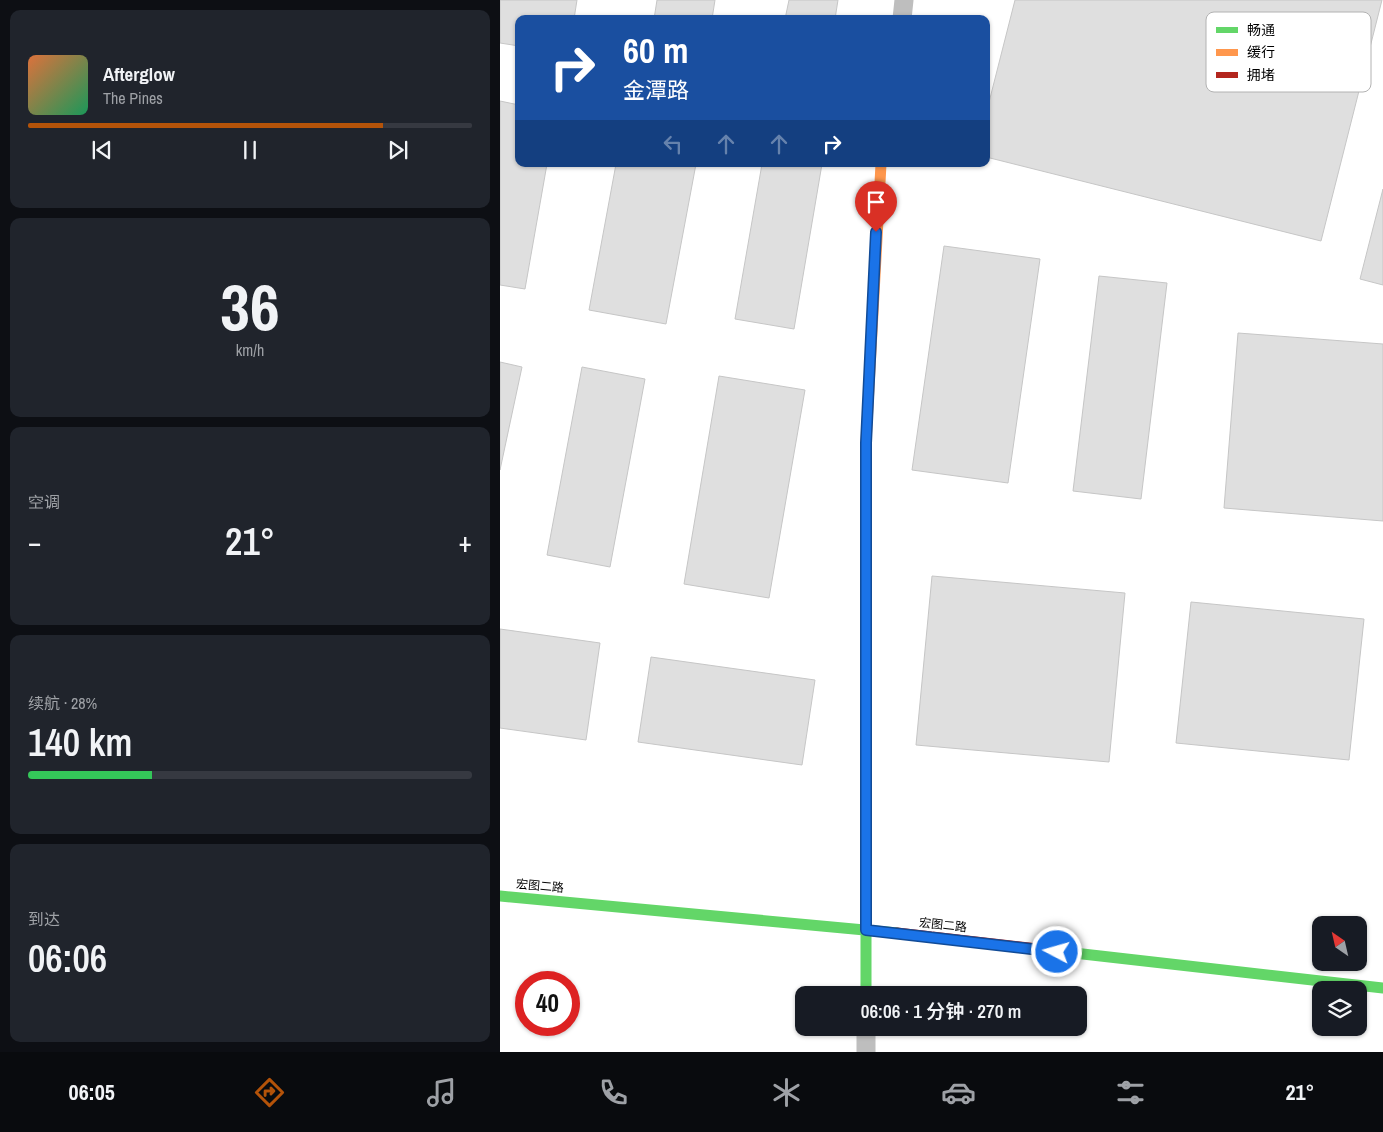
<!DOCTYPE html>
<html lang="zh">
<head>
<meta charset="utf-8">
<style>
  :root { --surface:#171b24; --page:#20242c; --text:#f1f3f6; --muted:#9ea1a6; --line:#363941; --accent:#b45309 }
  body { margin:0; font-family:"Archivo Narrow","Noto Sans SC",sans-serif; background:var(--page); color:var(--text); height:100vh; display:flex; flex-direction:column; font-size:19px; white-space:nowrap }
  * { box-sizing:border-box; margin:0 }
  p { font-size:16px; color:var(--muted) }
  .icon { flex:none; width:28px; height:28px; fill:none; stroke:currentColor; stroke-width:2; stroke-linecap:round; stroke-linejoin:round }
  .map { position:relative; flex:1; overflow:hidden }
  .sheet { display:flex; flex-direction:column; gap:10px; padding:10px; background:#0d0f14; width:500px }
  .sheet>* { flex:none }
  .banner { position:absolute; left:15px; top:15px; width:475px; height:152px; border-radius:10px; box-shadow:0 1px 4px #0004; background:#1a4fa0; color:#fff; overflow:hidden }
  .needle { width:32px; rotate:326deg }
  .tools { position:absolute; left:812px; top:916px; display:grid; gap:10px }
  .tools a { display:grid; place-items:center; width:55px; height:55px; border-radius:10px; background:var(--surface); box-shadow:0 1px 4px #0004; font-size:25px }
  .speed { position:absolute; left:15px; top:971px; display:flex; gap:10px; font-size:25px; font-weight:700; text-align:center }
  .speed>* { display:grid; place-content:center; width:65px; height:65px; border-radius:50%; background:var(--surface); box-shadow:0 1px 4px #0004; line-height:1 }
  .speed .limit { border:8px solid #d22; background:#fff; color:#111 }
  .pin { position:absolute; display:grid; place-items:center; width:42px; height:42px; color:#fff; margin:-51px -21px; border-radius:50% 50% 50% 0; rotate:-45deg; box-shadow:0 0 5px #0007 }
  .pin .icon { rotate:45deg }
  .me { position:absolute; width:55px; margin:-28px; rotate:276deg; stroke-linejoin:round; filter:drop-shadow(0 0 4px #0008) }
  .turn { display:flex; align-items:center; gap:18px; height:105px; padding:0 25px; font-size:22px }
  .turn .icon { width:65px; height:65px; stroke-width:2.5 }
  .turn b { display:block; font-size:35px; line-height:42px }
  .lanes { display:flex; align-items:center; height:48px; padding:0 25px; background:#0003; justify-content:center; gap:25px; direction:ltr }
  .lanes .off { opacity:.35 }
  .big { font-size:38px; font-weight:600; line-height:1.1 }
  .sheet .widget { flex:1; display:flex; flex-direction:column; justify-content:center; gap:8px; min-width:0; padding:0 18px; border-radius:10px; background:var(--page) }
  .sheet .dial { align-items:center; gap:0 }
  .dial b { font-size:65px; line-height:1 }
  .song { display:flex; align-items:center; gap:15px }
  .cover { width:60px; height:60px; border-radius:8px; background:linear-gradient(135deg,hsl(20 70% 55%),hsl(150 70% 35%)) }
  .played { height:5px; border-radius:2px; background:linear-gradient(90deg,var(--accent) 80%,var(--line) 80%) }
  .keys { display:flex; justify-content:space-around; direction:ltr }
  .heat { display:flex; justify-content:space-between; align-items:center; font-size:28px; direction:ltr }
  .charge { height:8px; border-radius:4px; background:linear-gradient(90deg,#34c759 28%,var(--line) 0) }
  .trip { position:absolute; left:295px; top:986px; width:292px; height:50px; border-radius:10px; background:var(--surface); box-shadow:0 1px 4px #0004; font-weight:600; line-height:50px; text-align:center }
  .tab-bar { display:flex; height:80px; justify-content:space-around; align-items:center; background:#090b0e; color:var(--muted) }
  .tab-bar .icon { width:35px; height:35px }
  .tab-bar .active { color:var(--accent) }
  .tab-bar b { font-size:22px; color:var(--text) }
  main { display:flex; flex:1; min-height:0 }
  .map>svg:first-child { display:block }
</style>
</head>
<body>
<main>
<section class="sheet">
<div class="widget">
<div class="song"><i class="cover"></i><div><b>Afterglow</b><p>The Pines</p></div></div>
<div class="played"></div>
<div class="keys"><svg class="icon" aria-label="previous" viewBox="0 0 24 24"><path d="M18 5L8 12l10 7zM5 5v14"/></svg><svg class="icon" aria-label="pause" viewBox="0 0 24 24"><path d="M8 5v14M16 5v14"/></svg><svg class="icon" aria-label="next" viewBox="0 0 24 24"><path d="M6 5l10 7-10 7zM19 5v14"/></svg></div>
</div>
<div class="widget dial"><b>36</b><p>km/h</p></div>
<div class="widget"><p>空调</p>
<div class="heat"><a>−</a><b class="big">21°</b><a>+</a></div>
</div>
<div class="widget"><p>续航 · 28%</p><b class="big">140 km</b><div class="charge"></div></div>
<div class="widget"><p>到达</p><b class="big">06:06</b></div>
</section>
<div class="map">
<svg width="883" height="1052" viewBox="0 0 883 1052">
  <rect width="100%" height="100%" fill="#fff"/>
  <path fill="#dfdfdf" stroke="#c6c6c6" d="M 0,0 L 77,0 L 74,19 L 19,19 L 19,46 L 0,43 Z
    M 157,0 L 215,0 L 212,19 L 154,19 Z
    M 289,0 L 338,0 L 335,19 L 285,19 Z
    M 515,0 L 882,0 L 821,241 L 486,157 L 486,114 Z
    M 0,101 L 19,105 L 19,164 L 47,164 L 25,289 L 0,285 Z
    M 116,164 L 196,164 L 166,324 L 89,310 Z
    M 262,164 L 322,164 L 294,329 L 235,319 Z
    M 883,189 L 883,285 L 860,279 Z
    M 444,246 L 540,259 L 508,483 L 412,470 Z
    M 599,276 L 667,283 L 641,499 L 573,491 Z
    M 738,333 L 883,344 L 883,521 L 724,508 Z
    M 0,362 L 22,367 L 0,470 Z
    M 82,367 L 145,379 L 110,567 L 47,555 Z
    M 219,376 L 305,390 L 269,598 L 184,584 Z
    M 432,576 L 625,593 L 609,762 L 416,745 Z
    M 691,602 L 864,619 L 849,760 L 676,743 Z
    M 0,629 L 100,643 L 86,740 L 0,728 Z
    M 151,657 L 315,680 L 302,765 L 138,742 Z"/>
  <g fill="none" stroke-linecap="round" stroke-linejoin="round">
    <path stroke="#bebebe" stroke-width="19" d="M 402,19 L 404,0
      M 366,1028 L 366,1052"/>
    <path stroke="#63d668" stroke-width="11" d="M 366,735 L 366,995
      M 0,896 L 397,933
      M 574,953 L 883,988"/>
    <path stroke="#ff974d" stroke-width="11" d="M 366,561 L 366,443 L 381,164"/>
    <path stroke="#b3261e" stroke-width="11" d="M 366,561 L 366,735
      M 397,933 L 574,953"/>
  </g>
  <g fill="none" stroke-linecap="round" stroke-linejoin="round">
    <g stroke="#114b97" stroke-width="12">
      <path id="route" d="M 376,232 L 366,443 L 366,930 L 557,952"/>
    </g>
    <use href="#route" stroke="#1a73e8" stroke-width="9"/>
  </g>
  <g text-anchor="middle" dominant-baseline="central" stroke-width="4.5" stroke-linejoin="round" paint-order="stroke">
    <g font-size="12" fill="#000" stroke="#fff">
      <text transform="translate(40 886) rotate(5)">宏图二路</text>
      <text transform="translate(443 925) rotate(6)">宏图二路</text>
    </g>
  </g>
  <rect x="706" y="12" width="165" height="80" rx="8" fill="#fff" stroke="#b2b2b2" stroke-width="1"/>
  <rect x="716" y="27" width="22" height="6" fill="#63d668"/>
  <rect x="716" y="49" width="22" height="7" fill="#ff974d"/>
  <rect x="716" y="72" width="22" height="6" fill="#b3261e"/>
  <g font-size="14" fill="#000">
    <text x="747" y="35">畅通</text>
    <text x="747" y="57">缓行</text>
    <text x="747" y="80">拥堵</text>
  </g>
</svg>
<div class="tools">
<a><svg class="needle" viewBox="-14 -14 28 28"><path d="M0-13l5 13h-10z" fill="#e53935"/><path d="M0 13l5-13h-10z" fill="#9ea1a6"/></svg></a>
<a><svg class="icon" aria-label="layers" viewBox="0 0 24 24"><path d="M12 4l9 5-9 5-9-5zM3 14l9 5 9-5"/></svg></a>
</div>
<div class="speed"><div class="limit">40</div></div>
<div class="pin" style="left:376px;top:232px;background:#d93025"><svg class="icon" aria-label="arrive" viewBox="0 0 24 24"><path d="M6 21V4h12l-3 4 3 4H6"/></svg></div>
<svg class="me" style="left:557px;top:952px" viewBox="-20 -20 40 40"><circle r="17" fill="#1a73e8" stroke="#fff" stroke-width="3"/><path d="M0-11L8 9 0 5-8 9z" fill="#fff"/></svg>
<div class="trip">06:06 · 1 分钟 · 270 m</div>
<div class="banner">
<div class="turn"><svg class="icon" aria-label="right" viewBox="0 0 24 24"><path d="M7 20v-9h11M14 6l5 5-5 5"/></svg><div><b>60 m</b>金潭路</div></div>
<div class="lanes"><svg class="icon off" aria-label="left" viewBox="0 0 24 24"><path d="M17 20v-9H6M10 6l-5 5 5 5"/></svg><svg class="icon off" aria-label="ahead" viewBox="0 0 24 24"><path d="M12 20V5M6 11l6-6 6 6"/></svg><svg class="icon off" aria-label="ahead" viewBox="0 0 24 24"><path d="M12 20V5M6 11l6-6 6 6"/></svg><svg class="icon" aria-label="right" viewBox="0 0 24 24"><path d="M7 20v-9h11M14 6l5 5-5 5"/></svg></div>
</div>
</div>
</main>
<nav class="tab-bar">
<b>06:05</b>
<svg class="icon active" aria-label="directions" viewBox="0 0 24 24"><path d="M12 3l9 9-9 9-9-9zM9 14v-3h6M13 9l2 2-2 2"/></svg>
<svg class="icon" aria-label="music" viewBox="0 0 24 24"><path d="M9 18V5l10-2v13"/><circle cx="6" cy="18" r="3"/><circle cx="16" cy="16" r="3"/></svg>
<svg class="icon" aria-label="phone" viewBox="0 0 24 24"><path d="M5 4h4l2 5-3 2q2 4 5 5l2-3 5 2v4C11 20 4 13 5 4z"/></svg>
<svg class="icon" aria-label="climate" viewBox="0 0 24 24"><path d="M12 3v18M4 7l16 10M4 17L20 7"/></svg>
<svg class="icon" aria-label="car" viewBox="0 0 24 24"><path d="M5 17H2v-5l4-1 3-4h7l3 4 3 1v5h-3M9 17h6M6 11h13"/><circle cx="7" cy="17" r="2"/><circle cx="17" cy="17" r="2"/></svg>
<svg class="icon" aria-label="filters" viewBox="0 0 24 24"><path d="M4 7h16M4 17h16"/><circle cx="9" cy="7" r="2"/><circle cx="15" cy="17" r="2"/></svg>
<b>21°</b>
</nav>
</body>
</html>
